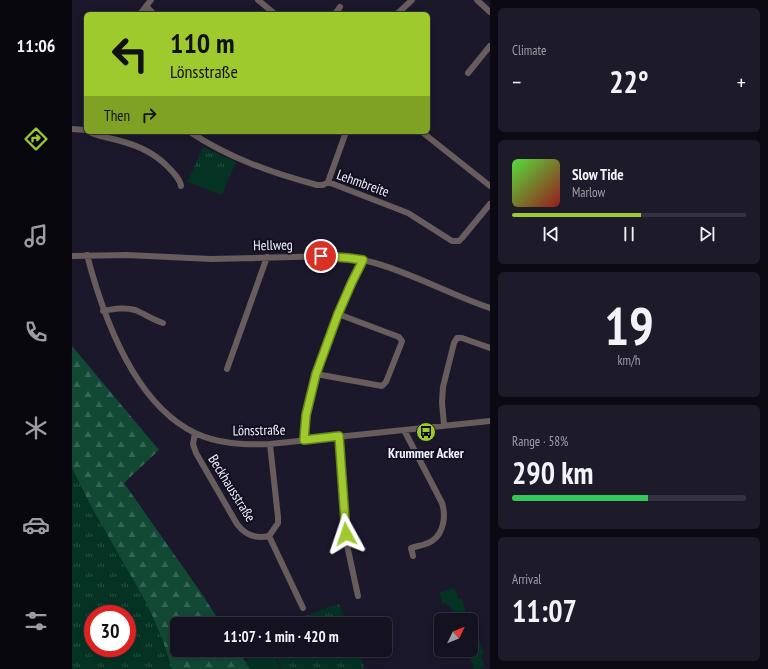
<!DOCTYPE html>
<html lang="en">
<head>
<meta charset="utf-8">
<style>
  :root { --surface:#141220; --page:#1d1b29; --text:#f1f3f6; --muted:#9d9ea5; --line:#33323e; --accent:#9fca2d }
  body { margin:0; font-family:"PT Sans Narrow",sans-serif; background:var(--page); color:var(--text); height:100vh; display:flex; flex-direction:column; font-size:15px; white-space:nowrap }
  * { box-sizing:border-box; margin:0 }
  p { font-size:13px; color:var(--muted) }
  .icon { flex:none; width:22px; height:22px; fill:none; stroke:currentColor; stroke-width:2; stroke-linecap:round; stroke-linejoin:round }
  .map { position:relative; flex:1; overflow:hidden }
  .drawer { display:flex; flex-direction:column; gap:8px; padding:8px; background:#0b0a12; width:278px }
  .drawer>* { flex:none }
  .guide { position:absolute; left:12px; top:12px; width:346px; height:122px; border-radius:6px; box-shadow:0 2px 10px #0003,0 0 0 1px var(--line); background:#9fca2d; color:#111; overflow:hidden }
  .needle { width:26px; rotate:47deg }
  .controls { position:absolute; left:362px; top:613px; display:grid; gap:8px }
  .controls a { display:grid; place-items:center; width:44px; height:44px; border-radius:6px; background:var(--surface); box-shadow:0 2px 10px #0003,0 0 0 1px var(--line); font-size:20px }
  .speed { position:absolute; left:12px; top:605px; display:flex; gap:8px; font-size:20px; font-weight:700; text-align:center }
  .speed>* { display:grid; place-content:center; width:52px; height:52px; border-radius:50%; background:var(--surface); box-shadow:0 2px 10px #0003,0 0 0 1px var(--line); line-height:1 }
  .speed .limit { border:6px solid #d22; background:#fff; color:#111 }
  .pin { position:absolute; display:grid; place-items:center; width:34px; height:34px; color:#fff; margin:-17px; border:2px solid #fff; border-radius:50%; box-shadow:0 1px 4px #0007 }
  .me { position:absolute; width:44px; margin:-22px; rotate:355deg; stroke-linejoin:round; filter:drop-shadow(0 0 3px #0008) }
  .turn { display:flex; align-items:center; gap:14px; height:84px; padding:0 20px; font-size:18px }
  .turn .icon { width:52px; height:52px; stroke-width:2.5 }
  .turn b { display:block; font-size:28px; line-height:34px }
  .then { display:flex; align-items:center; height:38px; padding:0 20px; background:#0003; gap:8px; font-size:15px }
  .big { font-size:30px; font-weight:700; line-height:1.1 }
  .drawer .widget { flex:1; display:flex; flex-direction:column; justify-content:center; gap:6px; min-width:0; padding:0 14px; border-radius:6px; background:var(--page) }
  .drawer .dial { align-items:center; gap:0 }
  .dial b { font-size:52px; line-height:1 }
  .song { display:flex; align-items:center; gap:12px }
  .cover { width:48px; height:48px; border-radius:6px; background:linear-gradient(135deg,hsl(110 70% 55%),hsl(0 70% 35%)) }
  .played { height:4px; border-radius:2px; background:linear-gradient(90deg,var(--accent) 55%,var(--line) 55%) }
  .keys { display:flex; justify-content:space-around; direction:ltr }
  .heat { display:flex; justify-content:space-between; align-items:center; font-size:22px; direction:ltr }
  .charge { height:6px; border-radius:3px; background:linear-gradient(90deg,#34c759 58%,var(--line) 0) }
  .trip { position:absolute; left:98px; top:617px; width:222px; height:40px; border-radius:6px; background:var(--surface); box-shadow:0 2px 10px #0003,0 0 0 1px var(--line); font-weight:700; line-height:40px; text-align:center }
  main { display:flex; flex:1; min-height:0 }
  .menu { display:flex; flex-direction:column; width:72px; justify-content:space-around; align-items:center; background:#08070d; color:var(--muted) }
  .menu .icon { width:28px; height:28px }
  .menu .current { color:var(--accent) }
  .menu b { font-size:18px; color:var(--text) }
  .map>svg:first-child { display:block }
</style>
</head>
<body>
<main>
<nav class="menu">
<b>11:06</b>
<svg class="icon current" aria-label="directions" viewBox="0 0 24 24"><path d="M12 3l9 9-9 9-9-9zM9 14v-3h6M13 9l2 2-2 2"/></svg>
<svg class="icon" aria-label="music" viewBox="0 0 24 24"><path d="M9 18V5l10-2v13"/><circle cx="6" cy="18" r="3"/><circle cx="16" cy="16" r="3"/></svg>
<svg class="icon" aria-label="phone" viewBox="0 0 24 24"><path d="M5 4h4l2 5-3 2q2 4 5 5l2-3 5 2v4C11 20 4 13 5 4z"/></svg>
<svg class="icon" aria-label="climate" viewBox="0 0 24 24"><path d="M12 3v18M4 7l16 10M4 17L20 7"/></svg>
<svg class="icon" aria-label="car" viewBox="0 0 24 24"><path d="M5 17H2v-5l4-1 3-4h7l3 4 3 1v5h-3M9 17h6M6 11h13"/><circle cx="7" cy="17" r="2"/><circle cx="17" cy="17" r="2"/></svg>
<svg class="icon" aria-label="filters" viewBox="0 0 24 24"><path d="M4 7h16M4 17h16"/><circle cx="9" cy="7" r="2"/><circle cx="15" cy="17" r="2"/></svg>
</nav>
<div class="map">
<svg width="418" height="669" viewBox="0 0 418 669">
  <defs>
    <pattern id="forest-firs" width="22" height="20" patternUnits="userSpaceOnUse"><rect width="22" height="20" fill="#114934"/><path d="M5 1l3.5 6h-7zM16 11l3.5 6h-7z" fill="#346452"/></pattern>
    <pattern id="park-tufts" width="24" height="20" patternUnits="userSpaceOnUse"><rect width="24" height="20" fill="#043323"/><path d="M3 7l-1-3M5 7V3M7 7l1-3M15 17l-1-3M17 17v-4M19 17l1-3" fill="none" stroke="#295144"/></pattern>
  </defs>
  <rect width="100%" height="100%" fill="#1b182b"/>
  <path fill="#043323" d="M 122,167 L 156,180 L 150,195 L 115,182 Z
    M 382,588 L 387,599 L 390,599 L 397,620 L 399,619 L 412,654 L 409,656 L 413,668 L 402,669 L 395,650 L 399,650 L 399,620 L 384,620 L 378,605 L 375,606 L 374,603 L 371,604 L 367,593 Z
    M 181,650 L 200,650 L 209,669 L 178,669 L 174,662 Z"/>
  <path fill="url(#forest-firs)" fill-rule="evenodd" d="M 0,346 L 87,450 L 52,483 L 130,594 L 149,624 L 105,624 L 105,650 L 166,650 L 178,669 L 0,669 ZM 21,614 L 55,614 L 55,648 L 21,648 Z"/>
  <path fill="url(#park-tufts)" fill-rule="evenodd" d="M 131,147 L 164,162 L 156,180 L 122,167 Z
    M 0,468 L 19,506 L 75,604 L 90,638 L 100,669 L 0,669 ZM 21,614 L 55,614 L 55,648 L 21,648 Z
    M 267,604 L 275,624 L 210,624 Z
    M 201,650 L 286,650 L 293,669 L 210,669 Z"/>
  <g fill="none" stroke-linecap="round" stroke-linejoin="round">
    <path stroke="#685c5c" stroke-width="6" d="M 186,0 L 203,14
      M 405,0 L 418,12
      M 74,6 L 82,14
      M 68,14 L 79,0
      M 263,14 L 268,7
      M 325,14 L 340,0
      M 396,73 L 418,46
      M 0,129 L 14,130
      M 18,132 C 24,136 34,137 41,139 C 62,144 80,151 95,166 C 101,172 108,179 109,186
      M 118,132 C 157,158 200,173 245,185 L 251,185 L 256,182 L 336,213 L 380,241 L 387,241 L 390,238 L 418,204
      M 350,132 L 418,186
      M 256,182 L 274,132
      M 15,255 C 31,316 61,403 123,433 C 146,444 172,445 198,444 L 418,421
      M 0,256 L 55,255 L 139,259 L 260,256 C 275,257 289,259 303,263 C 342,274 379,295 418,308
      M 31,311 C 42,309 52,307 63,310 C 73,314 81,320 91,323
      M 155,369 L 195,257
      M 244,374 L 310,386 L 314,382 L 329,344 L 330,341 L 327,337 L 266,314
      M 372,425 L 370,402 L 371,387 L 382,343 L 385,338 L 390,338 L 418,348
      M 332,430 L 370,503 C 374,516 372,533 360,541 C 354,545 345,546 339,548 L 341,556
      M 123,433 L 121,444 L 124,453 L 165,524 C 173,535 184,539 197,536 L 206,523 L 206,517 L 198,444
      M 267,436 L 275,545 L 286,596
      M 232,440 L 234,415 L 244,374 L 266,314 L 280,282 L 291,260
      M 197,536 L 231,608"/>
  </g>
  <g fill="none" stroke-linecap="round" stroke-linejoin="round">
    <g stroke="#67831d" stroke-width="10">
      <path id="route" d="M 249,256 L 277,258 L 291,260 L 280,282 L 266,314 L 244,374 L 234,415 L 232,440 L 267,436 L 274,534"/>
    </g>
    <use href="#route" stroke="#9fca2d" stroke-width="7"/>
  </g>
  <defs>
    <g id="bus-disc" transform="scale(1)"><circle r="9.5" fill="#9fca2d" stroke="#120f21"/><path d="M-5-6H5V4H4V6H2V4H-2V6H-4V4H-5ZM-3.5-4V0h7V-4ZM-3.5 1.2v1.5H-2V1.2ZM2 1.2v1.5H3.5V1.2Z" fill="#111"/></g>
  </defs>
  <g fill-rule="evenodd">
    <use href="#bus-disc" x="354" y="432"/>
  </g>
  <g text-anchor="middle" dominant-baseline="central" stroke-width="4" stroke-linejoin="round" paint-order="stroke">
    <g font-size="14" fill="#f1f0fd" stroke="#120f21">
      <text transform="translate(291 183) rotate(20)">Lehmbreite</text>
      <text transform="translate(201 245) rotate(-1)">Hellweg</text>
      <text transform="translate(187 430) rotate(-1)">Lönsstraße</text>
      <text transform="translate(160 488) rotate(58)">Beckhausstraße</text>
    </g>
    <g font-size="14" font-weight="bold" fill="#f1f0fd" stroke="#120f21">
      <text x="354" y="453">Krummer Acker</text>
    </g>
  </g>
</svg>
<div class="controls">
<a><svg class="needle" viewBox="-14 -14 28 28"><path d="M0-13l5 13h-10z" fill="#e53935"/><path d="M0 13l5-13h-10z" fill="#9d9ea5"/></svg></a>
</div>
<div class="speed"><div class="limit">30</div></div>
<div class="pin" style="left:249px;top:256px;background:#d93025"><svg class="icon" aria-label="arrive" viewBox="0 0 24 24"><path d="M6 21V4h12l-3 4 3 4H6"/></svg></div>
<svg class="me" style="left:274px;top:534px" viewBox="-20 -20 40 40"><path d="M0-17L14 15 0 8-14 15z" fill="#9fca2d" stroke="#fff" stroke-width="4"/></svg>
<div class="trip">11:07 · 1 min · 420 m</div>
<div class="guide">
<div class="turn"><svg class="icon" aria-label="left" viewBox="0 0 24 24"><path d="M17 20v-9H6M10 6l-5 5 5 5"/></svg><div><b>110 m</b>Lönsstraße</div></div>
<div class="then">Then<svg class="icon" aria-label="right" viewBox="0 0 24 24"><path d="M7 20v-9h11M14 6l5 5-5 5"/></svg></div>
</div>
</div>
<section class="drawer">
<div class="widget"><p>Climate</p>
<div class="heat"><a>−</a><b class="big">22°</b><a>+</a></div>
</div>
<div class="widget">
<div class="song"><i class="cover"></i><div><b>Slow Tide</b><p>Marlow</p></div></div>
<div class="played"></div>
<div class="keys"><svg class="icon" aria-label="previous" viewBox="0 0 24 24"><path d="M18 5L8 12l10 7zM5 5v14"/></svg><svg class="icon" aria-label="pause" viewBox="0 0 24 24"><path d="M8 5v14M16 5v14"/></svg><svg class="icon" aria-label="next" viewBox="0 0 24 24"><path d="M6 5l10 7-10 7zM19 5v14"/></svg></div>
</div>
<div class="widget dial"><b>19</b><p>km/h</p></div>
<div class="widget"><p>Range · 58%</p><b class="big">290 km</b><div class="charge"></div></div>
<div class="widget"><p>Arrival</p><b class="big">11:07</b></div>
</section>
</main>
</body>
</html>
